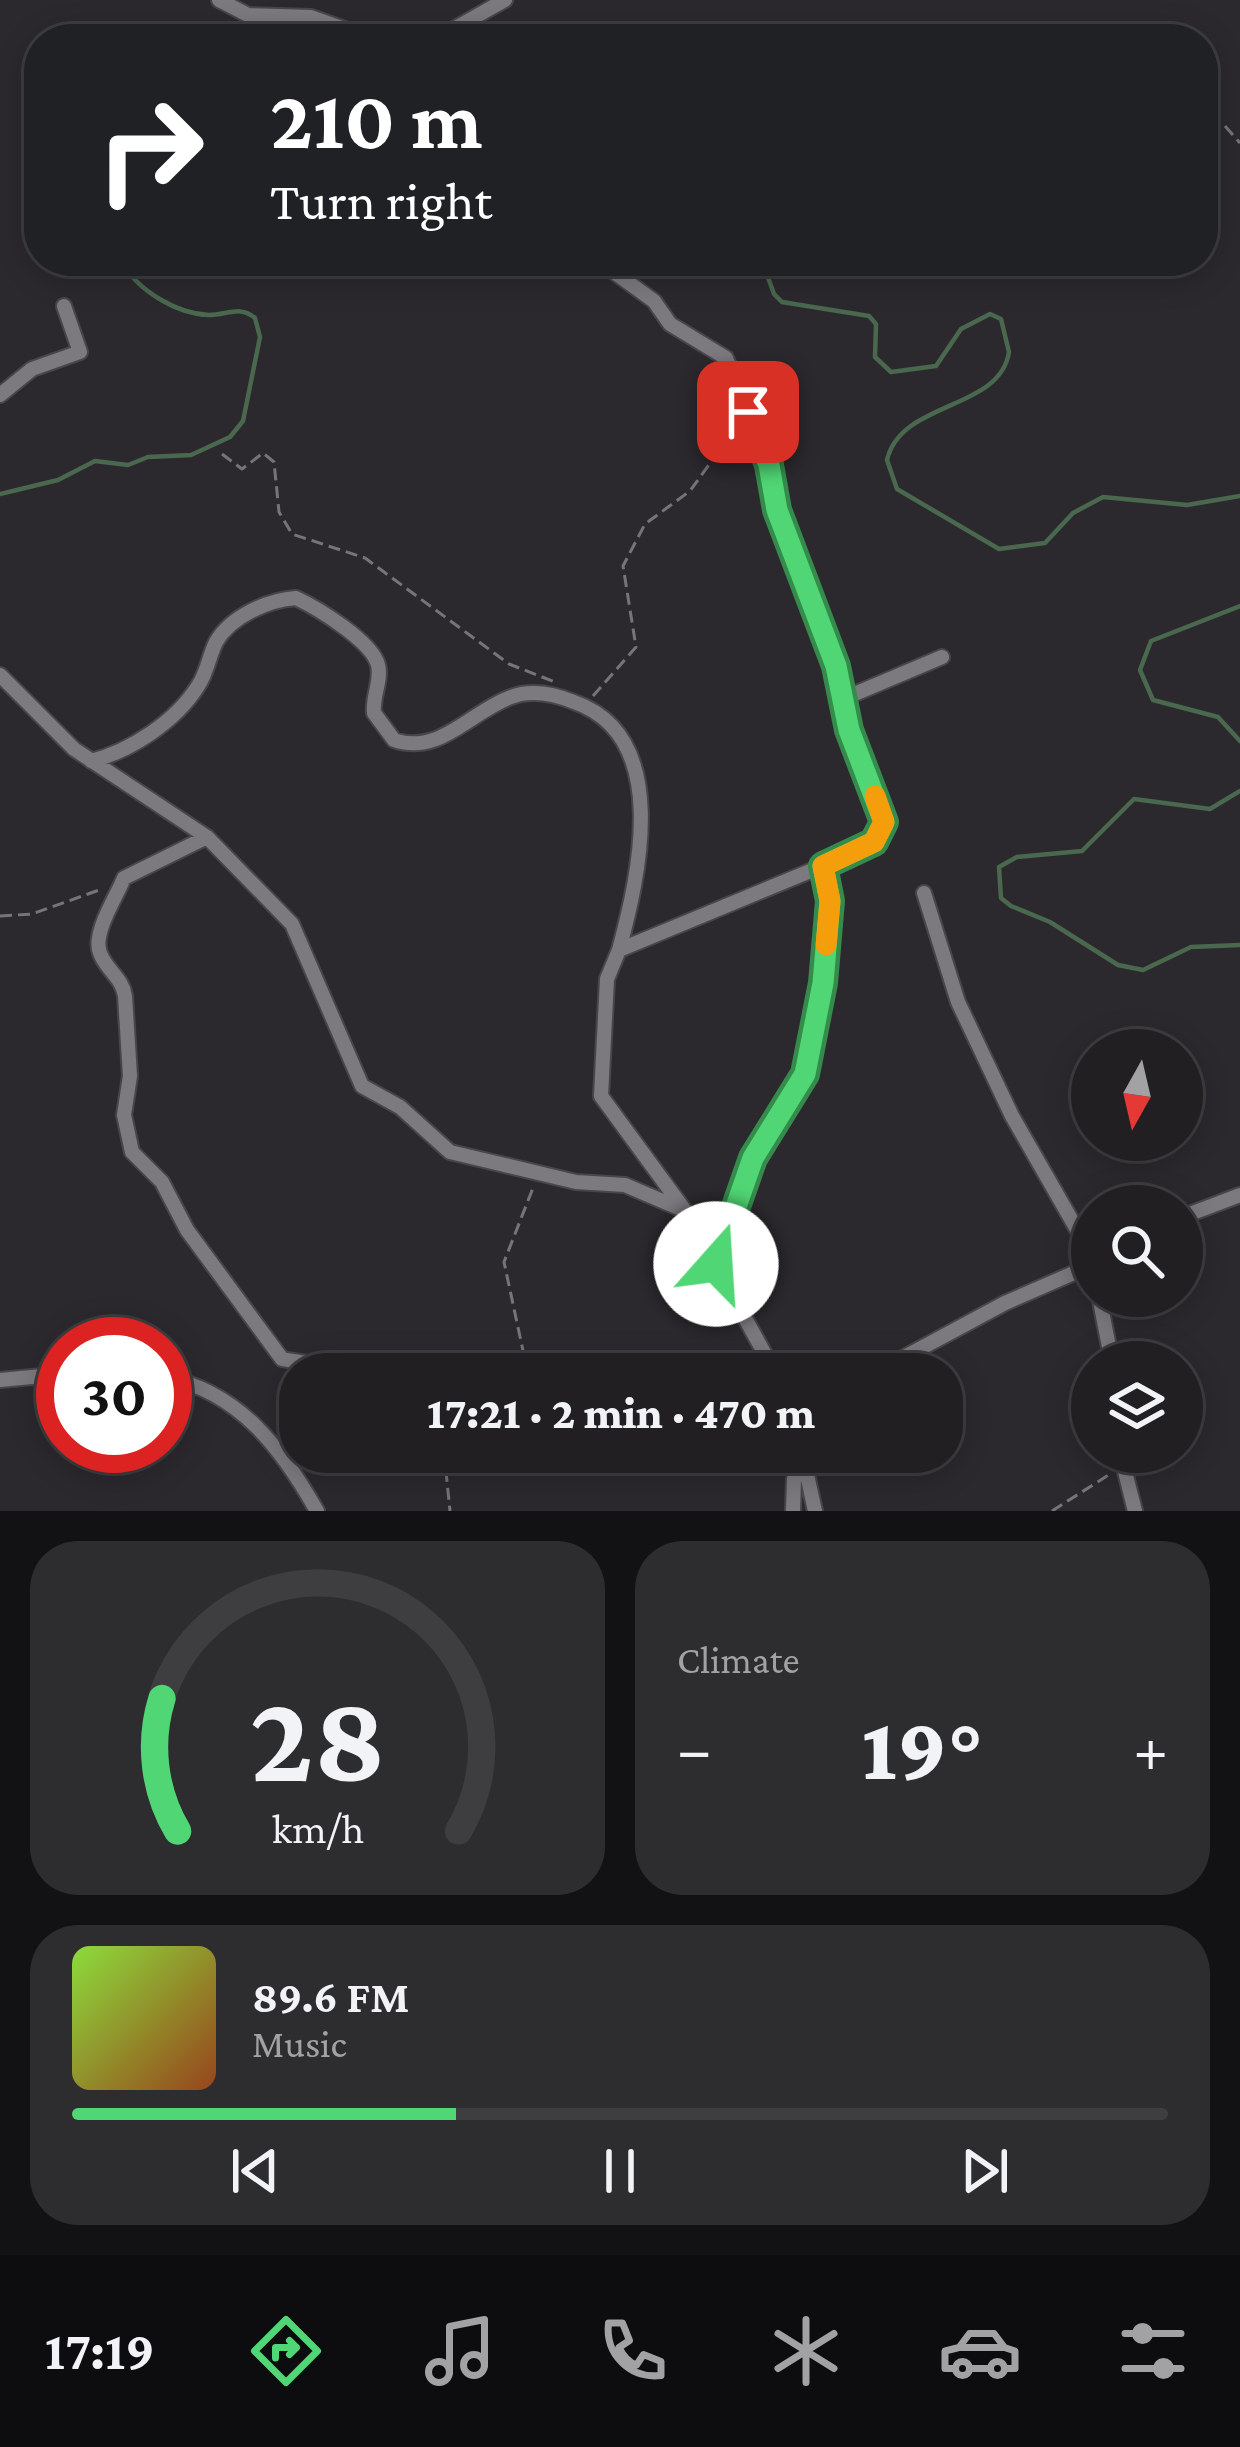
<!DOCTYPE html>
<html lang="en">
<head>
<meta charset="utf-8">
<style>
  :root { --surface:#211f22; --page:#2d2c2f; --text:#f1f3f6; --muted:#a2a2a5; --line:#3e3d40; --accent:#50d674 }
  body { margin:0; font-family:"Crimson Pro",serif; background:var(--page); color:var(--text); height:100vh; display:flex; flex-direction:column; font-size:45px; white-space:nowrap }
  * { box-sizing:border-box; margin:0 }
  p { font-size:39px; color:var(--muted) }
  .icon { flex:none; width:66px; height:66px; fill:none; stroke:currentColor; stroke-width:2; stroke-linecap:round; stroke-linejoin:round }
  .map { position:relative; height:1511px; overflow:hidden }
  .panel { display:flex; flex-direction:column; gap:30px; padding:30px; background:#121113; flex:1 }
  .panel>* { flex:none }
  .banner { position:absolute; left:24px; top:24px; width:1194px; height:252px; border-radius:48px; box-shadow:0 6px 30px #0003,0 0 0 3px var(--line); background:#202124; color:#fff; overflow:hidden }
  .needle { width:78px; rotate:188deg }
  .buttons { position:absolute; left:1071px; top:1029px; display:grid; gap:24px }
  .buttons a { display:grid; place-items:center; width:132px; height:132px; border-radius:50%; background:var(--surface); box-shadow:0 6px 30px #0003,0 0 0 3px var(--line); font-size:60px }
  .speed { position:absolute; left:36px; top:1317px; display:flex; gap:24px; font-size:60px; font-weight:700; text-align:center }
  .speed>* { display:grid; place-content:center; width:156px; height:156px; border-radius:50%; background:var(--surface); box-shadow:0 6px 30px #0003,0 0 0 3px var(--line); line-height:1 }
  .speed .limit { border:18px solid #d22; background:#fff; color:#111 }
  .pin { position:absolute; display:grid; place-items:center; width:102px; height:102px; color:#fff; margin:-51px; border-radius:24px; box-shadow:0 6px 18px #0006 }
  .me { position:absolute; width:132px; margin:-66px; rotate:19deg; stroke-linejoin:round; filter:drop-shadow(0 0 9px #0008) }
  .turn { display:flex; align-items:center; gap:42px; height:252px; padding:0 48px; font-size:54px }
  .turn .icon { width:156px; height:156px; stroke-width:2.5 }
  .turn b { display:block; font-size:84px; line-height:102px }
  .big { font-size:90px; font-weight:800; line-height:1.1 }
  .panel .widget { flex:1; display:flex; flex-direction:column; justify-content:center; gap:18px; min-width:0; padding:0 42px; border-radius:48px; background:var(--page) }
  .panel .dial { align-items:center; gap:0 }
  .dial svg { height:312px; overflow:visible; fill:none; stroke:var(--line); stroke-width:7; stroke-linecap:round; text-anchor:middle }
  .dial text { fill:var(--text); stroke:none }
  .song { display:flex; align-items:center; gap:36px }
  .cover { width:144px; height:144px; border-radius:18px; background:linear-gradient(135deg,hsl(90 70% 55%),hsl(20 70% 35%)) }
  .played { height:12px; border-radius:6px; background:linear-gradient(90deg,var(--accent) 35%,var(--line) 35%) }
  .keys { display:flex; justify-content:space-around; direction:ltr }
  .heat { display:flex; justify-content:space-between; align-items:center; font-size:66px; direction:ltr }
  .panel .tiles { flex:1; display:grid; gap:30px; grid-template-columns:1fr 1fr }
  .widget:last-child { grid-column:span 2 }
  .trip { position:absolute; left:279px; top:1353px; width:684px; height:120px; border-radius:48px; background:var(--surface); box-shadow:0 6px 30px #0003,0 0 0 3px var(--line); font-weight:800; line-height:120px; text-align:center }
  .dock { display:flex; height:192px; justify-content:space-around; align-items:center; background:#0d0c0e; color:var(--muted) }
  .dock .icon { width:84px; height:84px }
  .dock .current { color:var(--accent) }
  .dock b { font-size:54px; color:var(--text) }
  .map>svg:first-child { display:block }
</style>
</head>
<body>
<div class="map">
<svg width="1240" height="1511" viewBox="0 0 1240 1511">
  <rect width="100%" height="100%" fill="#2c292e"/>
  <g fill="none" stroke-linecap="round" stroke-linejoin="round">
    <path stroke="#49684e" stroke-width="4.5" d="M 762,261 L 774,294 L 782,302 L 869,316 L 876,324 L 875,357 L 891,372 L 936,366 L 961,329 L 990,314 L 1001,319 L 1009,352 C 1000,411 901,400 887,460 L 897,489 L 999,549 L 1045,543 L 1073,513 L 1103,497 L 1187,505 L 1240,496
      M 0,494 L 58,480 L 95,461 L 128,465 L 148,457 L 191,455 L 230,437 L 243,421 L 260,337 L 255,318 C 240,305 227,315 209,315 C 177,314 136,290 122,261
      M 1240,606 L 1151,641 L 1140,670 L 1153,700 L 1218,717 L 1240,741
      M 1240,791 L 1210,809 L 1134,799 L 1082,851 L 1017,857 L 999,867 L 1001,898 L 1011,906 L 1050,922 L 1118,965 L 1143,970 L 1191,947 L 1240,945"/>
    <g stroke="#48464a" stroke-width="18">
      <path id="minor" d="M 219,0 L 248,15 L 311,17 L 373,39
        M 436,39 L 505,0
        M 600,262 L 654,301 L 670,324 L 726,358 L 769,465 L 777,510 L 836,666 L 849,731 L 884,822 L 866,848 L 619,950 L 607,979 L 601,1096 L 686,1212 L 776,1374
        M 0,395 L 32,369 L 80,352 L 64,306
        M 0,675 L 74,749 L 207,837 L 292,924 L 362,1086 L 400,1107 L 450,1152 L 576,1182 L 625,1185 L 681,1209
        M 845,698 L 942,657
        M 91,761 C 131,751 176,721 198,686 C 207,673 209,656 216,642 C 231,616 268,600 296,598 C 317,608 372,641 378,665 C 382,680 372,697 374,713 L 394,740 C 440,756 471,711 511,697 C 532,689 554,694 574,702 C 672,736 639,876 619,950
        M 207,837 L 124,878 C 117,896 92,933 100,953 C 106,970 122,977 125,996 L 130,1076 L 124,1115 L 132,1152 L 162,1182 L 187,1230 L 282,1359 C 339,1370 394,1361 450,1374
        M 924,893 L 958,1002 L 1012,1116 L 1083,1240 L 1092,1276
        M 1182,1217 L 1240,1195
        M 716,1264 L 753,1158 L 805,1074 L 823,983 L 830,901 L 823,866
        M 1099,1296 L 1112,1362
        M 873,1374 L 1005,1303 L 1092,1265
        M 165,1377 C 240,1392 282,1449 317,1511
        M 0,1380 L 63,1374
        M 802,1452 L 815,1511
        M 1120,1452 L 1135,1511
        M 793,1511 L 794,1479 L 802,1455"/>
    </g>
    <path stroke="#777479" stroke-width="3" stroke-dasharray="12 6" stroke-linecap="butt" d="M 1225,126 L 1240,143
      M 222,454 L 242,469 L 263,453 L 274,462 L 279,512 L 292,534 L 365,558 L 509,664 L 555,682
      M 593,696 L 636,647 L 623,566 L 645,524 L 690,491 L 737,426
      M 0,916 L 32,914 L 102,889
      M 528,1374 L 504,1262 L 533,1188
      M 444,1452 L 450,1511
      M 1052,1511 L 1110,1474"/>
    <use href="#minor" stroke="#7d7a7f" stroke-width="14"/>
  </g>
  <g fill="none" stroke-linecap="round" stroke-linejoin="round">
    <g stroke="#348b4b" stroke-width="30">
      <path id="route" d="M 716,1264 L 753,1158 L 805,1074 L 823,983 L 830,901 L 823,866 L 874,842 L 884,822 L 849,730 L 836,666 L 777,510 L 769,465 L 748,412"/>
    </g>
    <use href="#route" stroke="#50d674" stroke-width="21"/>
    <path stroke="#f59e0b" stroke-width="21" d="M 826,945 L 830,901 L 823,866 L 874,842 L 884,822 L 875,796"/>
  </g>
</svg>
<div class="buttons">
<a><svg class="needle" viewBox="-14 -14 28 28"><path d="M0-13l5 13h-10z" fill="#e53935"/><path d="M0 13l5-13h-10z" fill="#a2a2a5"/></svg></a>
<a><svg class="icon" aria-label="search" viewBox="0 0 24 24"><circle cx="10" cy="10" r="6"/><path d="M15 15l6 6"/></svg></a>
<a><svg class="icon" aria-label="layers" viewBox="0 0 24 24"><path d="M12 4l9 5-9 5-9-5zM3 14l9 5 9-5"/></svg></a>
</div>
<div class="speed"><div class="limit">30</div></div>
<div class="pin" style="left:748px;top:412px;background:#d93025"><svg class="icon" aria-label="arrive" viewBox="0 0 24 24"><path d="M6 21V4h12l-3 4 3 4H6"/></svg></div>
<svg class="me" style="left:716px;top:1264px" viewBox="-20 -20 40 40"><circle r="19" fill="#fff"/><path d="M0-13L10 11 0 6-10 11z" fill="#50d674"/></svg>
<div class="trip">17:21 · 2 min · 470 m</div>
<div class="banner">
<div class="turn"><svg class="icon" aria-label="right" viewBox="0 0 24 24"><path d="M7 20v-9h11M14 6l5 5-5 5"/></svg><div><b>210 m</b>Turn right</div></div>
</div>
</div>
<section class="panel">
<div class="tiles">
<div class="widget dial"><svg viewBox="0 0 100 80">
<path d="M14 69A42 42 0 1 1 86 69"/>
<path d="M14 69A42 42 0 0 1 10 35" stroke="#50d674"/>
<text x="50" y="56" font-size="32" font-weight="700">28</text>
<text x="50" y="72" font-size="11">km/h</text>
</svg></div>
<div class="widget"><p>Climate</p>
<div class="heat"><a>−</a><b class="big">19°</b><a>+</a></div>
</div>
<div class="widget">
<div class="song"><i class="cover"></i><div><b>89.6 FM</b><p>Music</p></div></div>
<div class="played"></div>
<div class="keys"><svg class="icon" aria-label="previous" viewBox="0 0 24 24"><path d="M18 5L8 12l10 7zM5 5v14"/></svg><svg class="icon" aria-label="pause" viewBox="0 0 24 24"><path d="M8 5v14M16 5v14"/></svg><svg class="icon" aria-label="next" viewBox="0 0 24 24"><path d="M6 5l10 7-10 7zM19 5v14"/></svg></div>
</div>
</div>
</section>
<nav class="dock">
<b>17:19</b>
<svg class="icon current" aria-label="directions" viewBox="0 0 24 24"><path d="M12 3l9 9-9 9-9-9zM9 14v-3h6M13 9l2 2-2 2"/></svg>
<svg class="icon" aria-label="music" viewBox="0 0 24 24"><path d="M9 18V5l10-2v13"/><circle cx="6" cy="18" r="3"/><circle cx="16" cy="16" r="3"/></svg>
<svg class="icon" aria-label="phone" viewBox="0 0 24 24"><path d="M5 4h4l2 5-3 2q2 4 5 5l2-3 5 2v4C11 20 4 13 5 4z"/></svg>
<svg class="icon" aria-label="climate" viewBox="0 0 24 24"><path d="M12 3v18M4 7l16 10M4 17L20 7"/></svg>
<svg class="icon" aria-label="car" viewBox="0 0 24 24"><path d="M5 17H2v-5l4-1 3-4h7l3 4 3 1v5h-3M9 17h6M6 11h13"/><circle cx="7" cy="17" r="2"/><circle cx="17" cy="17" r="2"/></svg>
<svg class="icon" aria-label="filters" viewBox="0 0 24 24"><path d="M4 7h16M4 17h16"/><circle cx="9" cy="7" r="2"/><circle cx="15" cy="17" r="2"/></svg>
</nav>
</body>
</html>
